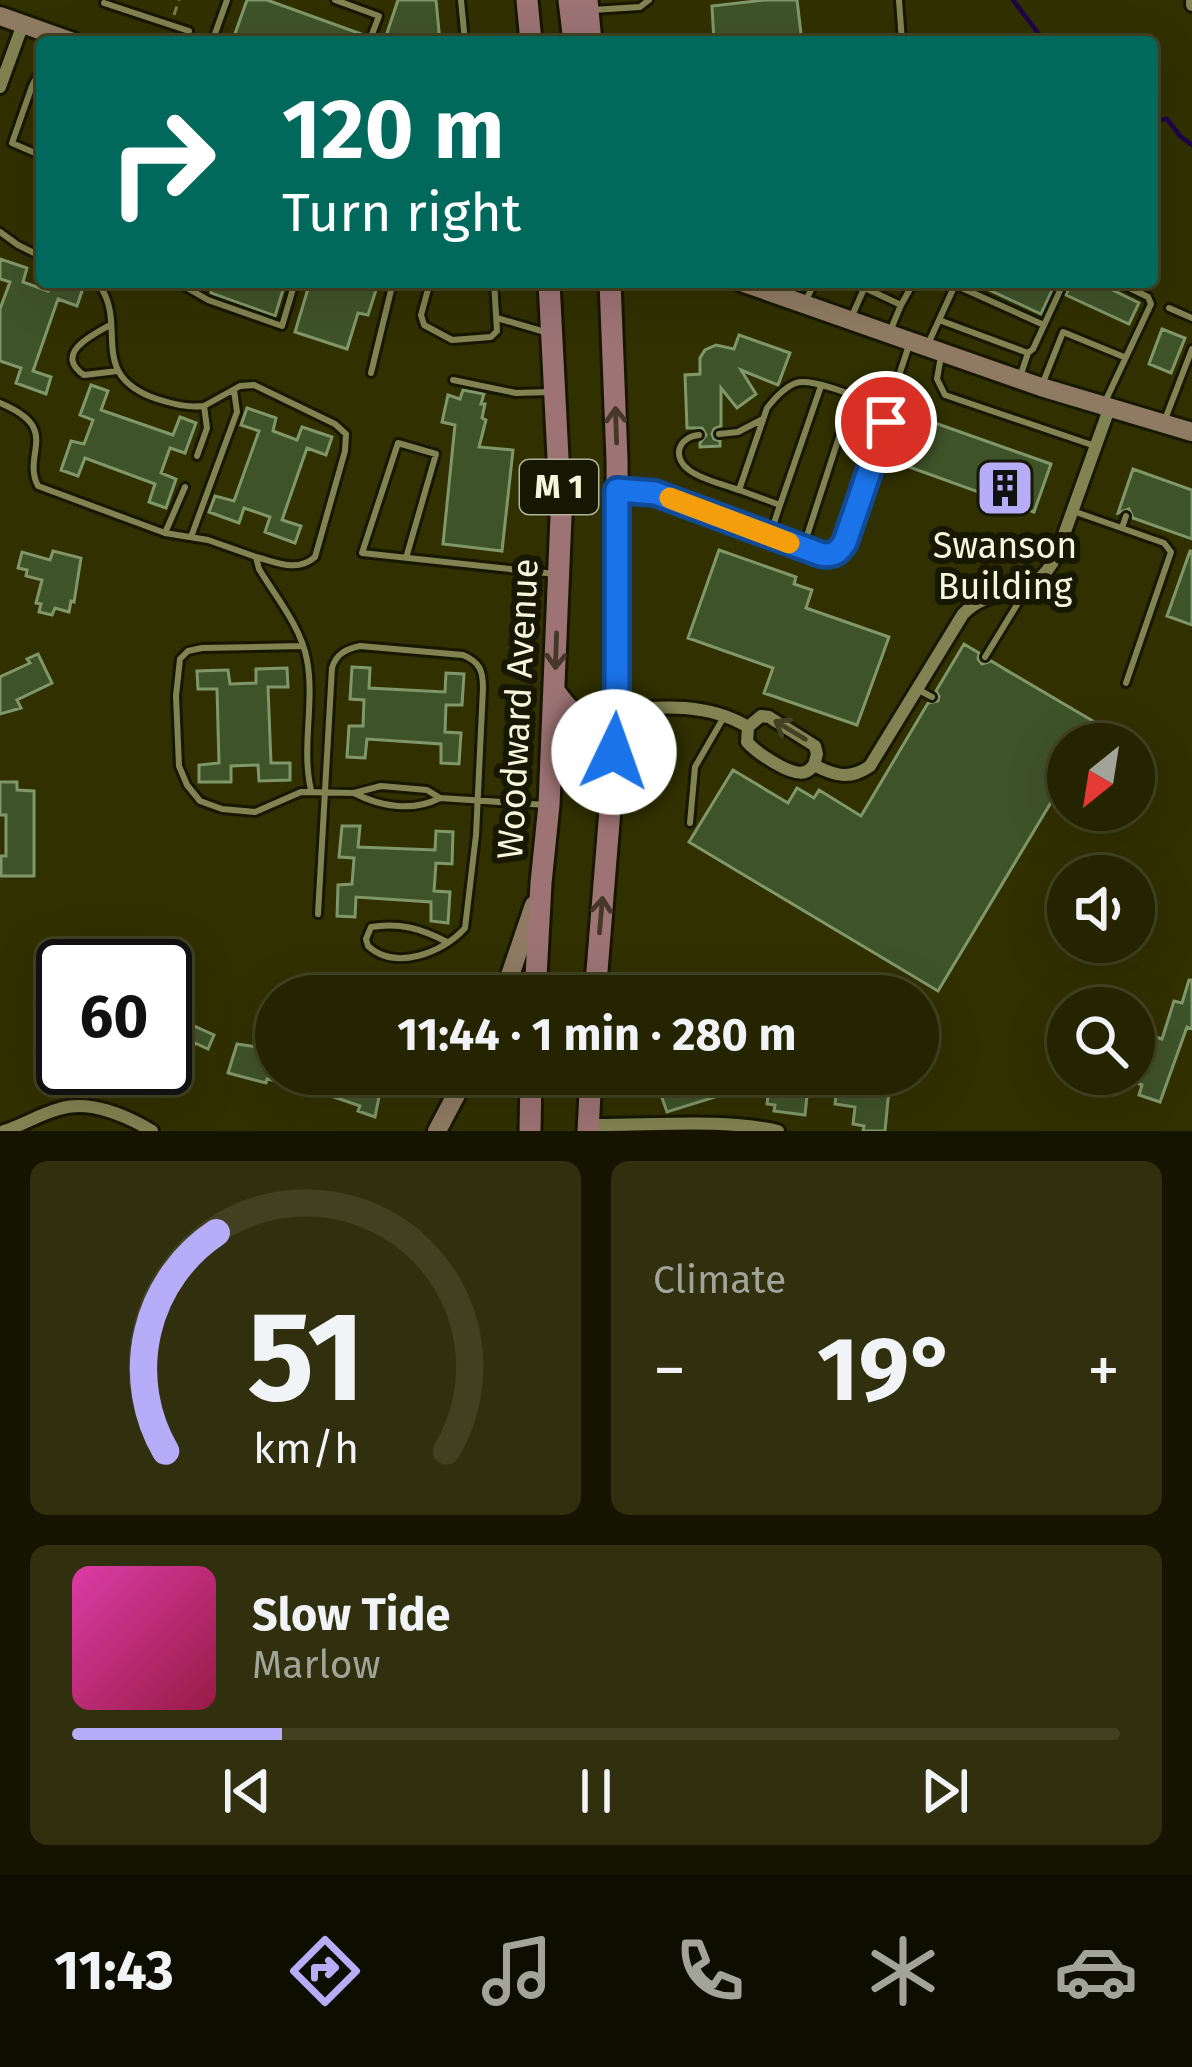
<!DOCTYPE html>
<html lang="en">
<head>
<meta charset="utf-8">
<style>
  :root { --surface:#242400; --page:#30300f; --text:#f1f3f6; --muted:#a3a499; --line:#414122; --accent:#b6acf8 }
  body { margin:0; font-family:"Fira Sans",sans-serif; background:var(--page); color:var(--text); height:100vh; display:flex; flex-direction:column; font-size:45px; white-space:nowrap }
  * { box-sizing:border-box; margin:0 }
  p { font-size:39px; color:var(--muted) }
  .icon { flex:none; width:66px; height:66px; fill:none; stroke:currentColor; stroke-width:2; stroke-linecap:round; stroke-linejoin:round }
  .map { position:relative; height:1131px; overflow:hidden }
  .panel { display:flex; flex-direction:column; gap:30px; padding:30px; background:#141400; flex:1 }
  .panel>* { flex:none }
  .top-card { position:absolute; left:36px; top:36px; width:1122px; height:252px; border-radius:12px; box-shadow:0 12px 48px #0002,0 0 0 3px var(--line); background:#00695c; color:#fff; overflow:hidden }
  .needle { width:78px; rotate:210deg }
  .controls { position:absolute; left:1047px; top:723px; display:grid; gap:24px }
  .controls a { display:grid; place-items:center; width:108px; height:108px; border-radius:50%; background:var(--surface); box-shadow:0 12px 48px #0002,0 0 0 3px var(--line); font-size:60px }
  .speed { position:absolute; left:36px; top:939px; display:flex; gap:24px; font-size:60px; font-weight:700; text-align:center }
  .speed>* { display:grid; place-content:center; width:156px; height:156px; border-radius:50%; background:var(--surface); box-shadow:0 12px 48px #0002,0 0 0 3px var(--line); line-height:1 }
  .speed .limit { border:6px solid #111; border-radius:18px; background:#fff; color:#111 }
  .pin { position:absolute; display:grid; place-items:center; width:102px; height:102px; color:#fff; margin:-51px; border:6px solid #fff; border-radius:50%; box-shadow:0 3px 12px #0007 }
  .me { position:absolute; width:132px; margin:-66px; rotate:3deg; stroke-linejoin:round; filter:drop-shadow(0 0 9px #0008) }
  .turn { display:flex; align-items:center; gap:42px; height:252px; padding:0 48px; font-size:54px }
  .turn .icon { width:156px; height:156px; stroke-width:2.5 }
  .turn b { display:block; font-size:84px; line-height:102px }
  .big { font-size:90px; font-weight:700; line-height:1.1 }
  .panel .card { flex:1; display:flex; flex-direction:column; justify-content:center; gap:18px; min-width:0; padding:0 42px; border-radius:18px; background:var(--page) }
  .panel .dial { align-items:center; gap:0 }
  .dial svg { height:312px; overflow:visible; fill:none; stroke:var(--line); stroke-width:7; stroke-linecap:round; text-anchor:middle }
  .dial text { fill:var(--text); stroke:none }
  .song { display:flex; align-items:center; gap:36px }
  .cover { width:144px; height:144px; border-radius:18px; background:linear-gradient(135deg,hsl(320 70% 55%),hsl(340 70% 35%)) }
  .played { height:12px; border-radius:6px; background:linear-gradient(90deg,var(--accent) 20%,var(--line) 20%) }
  .keys { display:flex; justify-content:space-around; direction:ltr }
  .heat { display:flex; justify-content:space-between; align-items:center; font-size:66px; direction:ltr }
  .panel .tiles { flex:1; display:grid; gap:30px; grid-template-columns:1fr 1fr }
  .card:last-child { grid-column:span 2 }
  .trip { position:absolute; left:255px; top:975px; width:684px; height:120px; border-radius:60px; background:var(--surface); box-shadow:0 12px 48px #0002,0 0 0 3px var(--line); font-weight:700; line-height:120px; text-align:center }
  .menu { display:flex; height:192px; justify-content:space-around; align-items:center; background:#0e0e00; color:var(--muted) }
  .menu .icon { width:84px; height:84px }
  .menu .active { color:var(--accent) }
  .menu b { font-size:54px; color:var(--text) }
  .map>svg:first-child { display:block }
</style>
</head>
<body>
<div class="map">
<svg width="1192" height="1131" viewBox="0 0 1192 1131">
  <rect width="100%" height="100%" fill="#303000"/>
  <g fill="none" stroke-linecap="round" stroke-linejoin="round">
    <path stroke="#1e054a" stroke-width="4.5" d="M 1013,0 L 1045,42
      M 1152,121 L 1167,119 L 1180,136 L 1192,145"/>
  </g>
  <path fill="#3f5329" stroke="#80976a" stroke-width="3" d="M 247,0 L 267,0 L 364,35 L 362,42 L 232,42 Z
    M 398,0 L 436,0 L 440,42 L 384,42 Z
    M 765,0 L 797,0 L 802,42 L 714,42 L 712,6 Z
    M 0,259 L 27,268 L 23,282 L 48,291 L 51,282 L 65,282 L 83,288 L 77,306 L 58,299 L 33,371 L 51,377 L 46,394 L 16,383 L 21,368 L 0,361 L 0,309 L 10,282 L 0,279 Z
    M 212,282 L 259,282 L 283,290 L 275,316 L 211,293 Z
    M 310,282 L 368,282 L 366,287 L 376,290 L 368,315 L 358,313 L 347,349 L 295,332 Z
    M 972,282 L 1056,282 L 1041,314 Z
    M 1071,282 L 1096,282 L 1139,303 L 1129,324 L 1066,295 Z
    M 1162,329 L 1185,338 L 1171,373 L 1149,364 Z
    M 739,335 L 790,353 L 778,385 L 741,370 L 756,394 L 737,408 L 721,388 L 721,426 L 714,429 L 712,434 L 714,439 L 720,441 L 720,446 L 700,447 L 700,443 L 706,435 L 702,428 L 687,428 L 685,375 L 700,374 L 700,358 L 705,350 L 716,345 L 734,349 Z
    M 91,385 L 108,391 L 101,410 L 173,435 L 180,417 L 196,423 L 185,453 L 170,448 L 161,473 L 176,479 L 166,508 L 149,502 L 155,484 L 85,458 L 78,476 L 61,470 L 71,441 L 84,444 L 93,420 L 80,415 Z
    M 463,390 L 484,394 L 481,404 L 485,404 L 482,418 L 486,420 L 479,447 L 513,450 L 502,551 L 443,544 L 455,425 L 442,422 L 448,395 L 460,399 Z
    M 247,408 L 276,418 L 273,431 L 297,440 L 302,427 L 332,437 L 326,455 L 307,448 L 282,520 L 301,526 L 295,543 L 265,532 L 270,517 L 244,508 L 239,523 L 209,512 L 215,496 L 234,501 L 259,431 L 241,425 Z
    M 918,417 L 1051,464 L 1034,512 L 901,464 Z
    M 1133,469 L 1192,490 L 1192,539 L 1133,518 L 1129,509 L 1118,513 Z
    M 719,550 L 796,577 L 794,584 L 812,590 L 806,608 L 889,637 L 857,725 L 764,693 L 773,668 L 688,638 Z
    M 53,551 L 81,558 L 74,602 L 71,601 L 69,612 L 55,608 L 52,615 L 39,612 L 41,604 L 36,603 L 42,580 L 26,576 L 27,570 L 18,568 L 22,552 L 50,560 Z
    M 1190,551 L 1192,551 L 1192,625 L 1167,616 Z
    M 964,644 L 979,653 L 978,659 L 982,664 L 991,661 L 1098,724 L 1086,744 L 1068,744 L 1068,774 L 938,991 L 689,842 L 733,770 L 788,803 L 797,788 L 814,798 L 819,790 L 861,816 L 928,703 L 938,701 L 939,696 L 936,691 Z
    M 38,654 L 52,683 L 17,700 L 21,708 L 0,714 L 0,677 L 30,663 L 27,659 Z
    M 352,667 L 370,668 L 369,688 L 445,692 L 446,673 L 464,674 L 462,705 L 446,705 L 445,732 L 461,733 L 459,764 L 441,763 L 441,744 L 367,739 L 365,758 L 347,757 L 349,726 L 363,726 L 364,700 L 350,699 Z
    M 287,668 L 288,687 L 268,687 L 271,763 L 290,763 L 290,780 L 259,781 L 258,765 L 231,766 L 231,782 L 199,782 L 199,765 L 219,763 L 217,689 L 198,689 L 197,671 L 228,670 L 230,684 L 256,683 L 256,669 Z
    M 0,782 L 17,782 L 17,790 L 34,791 L 34,876 L 1,876 L 1,856 L 6,856 L 6,815 L 0,815 Z
    M 342,826 L 360,826 L 358,847 L 435,850 L 436,831 L 453,832 L 452,864 L 436,863 L 434,891 L 450,892 L 448,923 L 431,921 L 431,902 L 356,897 L 355,917 L 337,916 L 338,885 L 352,884 L 354,858 L 339,857 Z
    M 44,965 L 61,965 L 63,1010 L 49,1010 L 49,995 L 45,995 Z
    M 1189,980 L 1192,980 L 1192,1029 L 1187,1027 L 1160,1102 L 1139,1095 L 1142,1085 L 1134,1082 L 1134,1030 L 1162,1039 L 1174,1001 L 1182,1003 Z
    M 666,981 L 734,987 L 733,996 L 665,996 Z
    M 174,1017 L 214,1035 L 208,1049 L 195,1043 L 189,1057 L 165,1046 L 165,1019 L 172,1022 Z
    M 237,1044 L 265,1048 L 268,1060 L 276,1062 L 276,1081 L 267,1079 L 266,1083 L 228,1073 Z
    M 341,1074 L 367,1074 L 365,1078 L 372,1080 L 371,1083 L 381,1087 L 375,1117 L 358,1111 L 360,1106 L 334,1097 Z
    M 679,1074 L 711,1074 L 718,1096 L 667,1112 L 661,1095 L 673,1092 L 670,1084 L 682,1081 Z
    M 726,1074 L 799,1074 L 798,1085 L 808,1086 L 805,1115 L 774,1111 L 775,1105 L 767,1104 L 769,1087 L 726,1082 Z
    M 838,1074 L 890,1079 L 885,1131 L 863,1131 L 864,1126 L 853,1124 L 855,1107 L 835,1104 Z"/>
  <g fill="none" stroke-linecap="round" stroke-linejoin="round">
    <g stroke="#171701" stroke-width="12">
      <path id="lane" d="M 335,0 L 379,16 L 369,42
        M 461,0 L 465,42
        M 899,0 L 902,42
        M 104,3 L 189,31
        M 592,10 L 640,7 L 649,0
        M 212,42 L 227,0
        M 42,67 L 32,86 L 12,143 L 42,156
        M 0,232 L 18,245 L 42,257
        M 97,282 C 131,324 84,374 157,399 C 173,404 188,408 204,406 L 207,428 L 197,456
        M 177,282 L 208,300 L 282,326 L 295,282
        M 430,282 L 421,315 L 424,325 L 452,340 L 491,337 L 497,331 L 494,282
        M 852,282 L 901,305 L 891,329
        M 955,285 L 1044,325
        M 806,300 L 815,282
        M 901,305 L 914,282
        M 1169,308 L 1192,318
        M 497,318 L 545,332
        M 851,318 L 867,282
        M 939,320 L 1028,353
        M 110,325 C 92,335 53,354 84,375 L 118,371
        M 928,344 L 955,285
        M 941,356 L 937,379 L 945,395 L 1095,446
        M 371,373 L 393,282
        M 1020,377 L 1028,353 L 1033,349 L 1064,282
        M 453,380 L 516,393 L 551,392
        M 1042,385 L 1063,332 L 1124,357
        M 0,403 C 63,429 21,453 38,486 L 165,533
        M 1104,404 L 1151,304 L 1148,297 L 1117,282
        M 204,406 L 240,386 L 254,385 L 335,424 L 346,434 L 345,451 L 315,557 C 297,573 276,562 256,557
        M 1164,422 L 1192,349
        M 719,434 L 738,432 L 761,420
        M 699,435 C 679,437 671,456 689,470 C 702,480 723,484 738,490
        M 185,487 L 165,533 L 208,540 L 256,557 L 259,569 C 276,597 301,627 307,660 C 315,703 301,747 311,790
        M 621,490 L 655,493 L 821,554 C 833,557 840,553 845,542 L 887,422 L 888,409 L 909,345
        M 780,505 L 821,386
        M 1073,511 L 1164,543 L 1171,552 L 1126,683
        M 1122,528 L 1126,516
        M 770,535 L 780,505 L 739,490 L 767,408 C 774,399 785,387 796,383 C 814,377 869,402 888,409
        M 191,537 L 237,412 L 234,390
        M 803,548 L 852,397
        M 406,558 L 436,454 L 398,443 L 362,553 L 555,574
        M 303,646 L 202,648 L 188,651 L 180,659 L 176,696 L 179,766 L 187,785 L 200,801 L 222,809 L 255,812 L 301,792 L 354,793 L 381,786 L 427,790 L 440,798 L 546,805
        M 985,657 L 1026,590
        M 917,689 L 932,697
        M 354,793 C 381,807 413,812 440,798
        M 690,823 L 695,767 L 725,715
        M 318,914 L 332,668 C 336,654 346,649 360,646 L 463,655 C 480,662 483,671 483,688 L 476,835 L 465,928 C 443,953 395,971 368,946 L 366,939 L 371,927 C 400,922 422,929 447,942"/>
    </g>
    <g stroke="#171701" stroke-width="18">
      <path id="street" d="M 1192,2 L 1192,5
        M 0,87 L 23,24
        M 618,710 C 662,706 709,703 748,727
        M 748,727 L 761,716 L 769,717 L 815,746 L 817,754 L 814,765
        M 748,727 L 747,742 C 756,752 791,777 805,772 C 809,771 811,768 814,765
        M 814,765 C 835,776 850,780 870,766 L 963,614 C 995,581 1034,605 1057,554 L 1109,409
        M 588,1125 C 647,1126 722,1118 778,1131
        M 4,1131 C 23,1125 40,1114 59,1109 C 89,1099 127,1116 152,1131"/>
    </g>
    <g stroke="#171701" stroke-width="24">
      <path id="secondary" d="M 0,16 L 73,42
        M 741,282 L 1041,387 L 1192,432
        M 503,996 L 534,905
        M 437,1131 L 467,1074"/>
    </g>
    <g stroke="#171701" stroke-width="27">
      <path id="primary" d="M 527,0 L 531,42
        M 569,0 L 574,42
        M 587,0 L 591,42
        M 555,692 C 574,719 586,729 618,710
        M 535,996 L 541,883 L 549,805 L 561,516 L 549,282
        M 595,996 L 618,710 L 617,460 L 610,282
        M 530,1131 L 531,1074
        M 588,1131 L 591,1074"/>
    </g>
    <path stroke="#797951" stroke-width="3" stroke-dasharray="9 6" stroke-linecap="butt" d="M 174,15 L 179,0"/>
    <use href="#lane" stroke="#818352" stroke-width="6"/>
    <use href="#street" stroke="#818352" stroke-width="12"/>
    <use href="#secondary" stroke="#8f7b63" stroke-width="18"/>
    <use href="#primary" stroke="#9d7374" stroke-width="21"/>
  </g>
  <defs><path id="oneway-shaft" d="M-6 0H5M1.5-3L5.5 0L1.5 3" fill="none" stroke-width="1.6" stroke-linecap="round" stroke-linejoin="round" transform="scale(3)"/></defs>
  <g stroke="#46372b">
    <use href="#oneway-shaft" transform="translate(616 425) rotate(-92)"/>
    <use href="#oneway-shaft" transform="translate(556 651) rotate(92)"/>
    <use href="#oneway-shaft" transform="translate(601 915) rotate(-85)"/>
  </g>
  <use stroke="#414223" href="#oneway-shaft" transform="translate(790 730) rotate(-149)"/>
  <g fill="none" stroke-linecap="round" stroke-linejoin="round">
    <g stroke="#114b97" stroke-width="30">
      <path id="route" d="M 614,752 L 617,710 L 617,490 L 655,493 L 820,554 C 833,557 839,552 845,542 L 886,422"/>
    </g>
    <use href="#route" stroke="#1a73e8" stroke-width="21"/>
    <path stroke="#f59e0b" stroke-width="21" d="M 670,498 L 789,543"/>
  </g>
  <defs>
    <g id="building-square" transform="scale(3)"><rect x="-9" y="-9" width="18" height="18" rx="4" fill="#b6acf8" stroke="#171704"/><path d="M-4-6H4V6H1V3H-1V6H-4ZM-2.5-4.3h1.7v1.8h-1.7ZM.8-4.3h1.7v1.8H.8ZM-2.5-1h1.7V.8h-1.7ZM.8-1h1.7V.8H.8Z" fill="#111"/></g>
  </defs>
  <g fill-rule="evenodd">
    <use href="#building-square" x="1005" y="488"/>
  </g>
  <g text-anchor="middle" dominant-baseline="central" stroke-width="12" stroke-linejoin="round" paint-order="stroke">
    <rect fill="#171704" stroke="#b2b39b" stroke-width="3" x="520" y="460" width="78" height="54" rx="9"/>
    <g font-size="33" font-weight="bold" fill="#f5f6dc">
      <text x="559" y="487">M 1</text>
    </g>
    <g font-size="36" fill="#f5f6dc" stroke="#171704">
      <text x="1005" y="546">Swanson<tspan x="1005" dy="41">Building</tspan></text>
    </g>
    <g font-size="36" fill="#f5f6dc" stroke="#171704">
      <text transform="translate(518 709) rotate(-87)">Woodward Avenue</text>
    </g>
  </g>
</svg>
<div class="controls">
<a><svg class="needle" viewBox="-14 -14 28 28"><path d="M0-13l5 13h-10z" fill="#e53935"/><path d="M0 13l5-13h-10z" fill="#a3a499"/></svg></a>
<a><svg class="icon" aria-label="sound" viewBox="0 0 24 24"><path d="M4 9h4l5-4v14l-5-4H4zM17 9q2 3 0 6"/></svg></a>
<a><svg class="icon" aria-label="search" viewBox="0 0 24 24"><circle cx="10" cy="10" r="6"/><path d="M15 15l6 6"/></svg></a>
</div>
<div class="speed"><div class="limit">60</div></div>
<div class="pin" style="left:886px;top:422px;background:#d93025"><svg class="icon" aria-label="arrive" viewBox="0 0 24 24"><path d="M6 21V4h12l-3 4 3 4H6"/></svg></div>
<svg class="me" style="left:614px;top:752px" viewBox="-20 -20 40 40"><circle r="19" fill="#fff"/><path d="M0-13L10 11 0 6-10 11z" fill="#1a73e8"/></svg>
<div class="trip">11:44 · 1 min · 280 m</div>
<div class="top-card">
<div class="turn"><svg class="icon" aria-label="right" viewBox="0 0 24 24"><path d="M7 20v-9h11M14 6l5 5-5 5"/></svg><div><b>120 m</b>Turn right</div></div>
</div>
</div>
<section class="panel">
<div class="tiles">
<div class="card dial"><svg viewBox="0 0 100 80">
<path d="M14 69A42 42 0 1 1 86 69"/>
<path d="M14 69A42 42 0 0 1 27 13" stroke="#b6acf8"/>
<text x="50" y="56" font-size="32" font-weight="700">51</text>
<text x="50" y="72" font-size="11">km/h</text>
</svg></div>
<div class="card"><p>Climate</p>
<div class="heat"><a>−</a><b class="big">19°</b><a>+</a></div>
</div>
<div class="card">
<div class="song"><i class="cover"></i><div><b>Slow Tide</b><p>Marlow</p></div></div>
<div class="played"></div>
<div class="keys"><svg class="icon" aria-label="previous" viewBox="0 0 24 24"><path d="M18 5L8 12l10 7zM5 5v14"/></svg><svg class="icon" aria-label="pause" viewBox="0 0 24 24"><path d="M8 5v14M16 5v14"/></svg><svg class="icon" aria-label="next" viewBox="0 0 24 24"><path d="M6 5l10 7-10 7zM19 5v14"/></svg></div>
</div>
</div>
</section>
<nav class="menu">
<b>11:43</b>
<svg class="icon active" aria-label="directions" viewBox="0 0 24 24"><path d="M12 3l9 9-9 9-9-9zM9 14v-3h6M13 9l2 2-2 2"/></svg>
<svg class="icon" aria-label="music" viewBox="0 0 24 24"><path d="M9 18V5l10-2v13"/><circle cx="6" cy="18" r="3"/><circle cx="16" cy="16" r="3"/></svg>
<svg class="icon" aria-label="phone" viewBox="0 0 24 24"><path d="M5 4h4l2 5-3 2q2 4 5 5l2-3 5 2v4C11 20 4 13 5 4z"/></svg>
<svg class="icon" aria-label="climate" viewBox="0 0 24 24"><path d="M12 3v18M4 7l16 10M4 17L20 7"/></svg>
<svg class="icon" aria-label="car" viewBox="0 0 24 24"><path d="M5 17H2v-5l4-1 3-4h7l3 4 3 1v5h-3M9 17h6M6 11h13"/><circle cx="7" cy="17" r="2"/><circle cx="17" cy="17" r="2"/></svg>
</nav>
</body>
</html>
